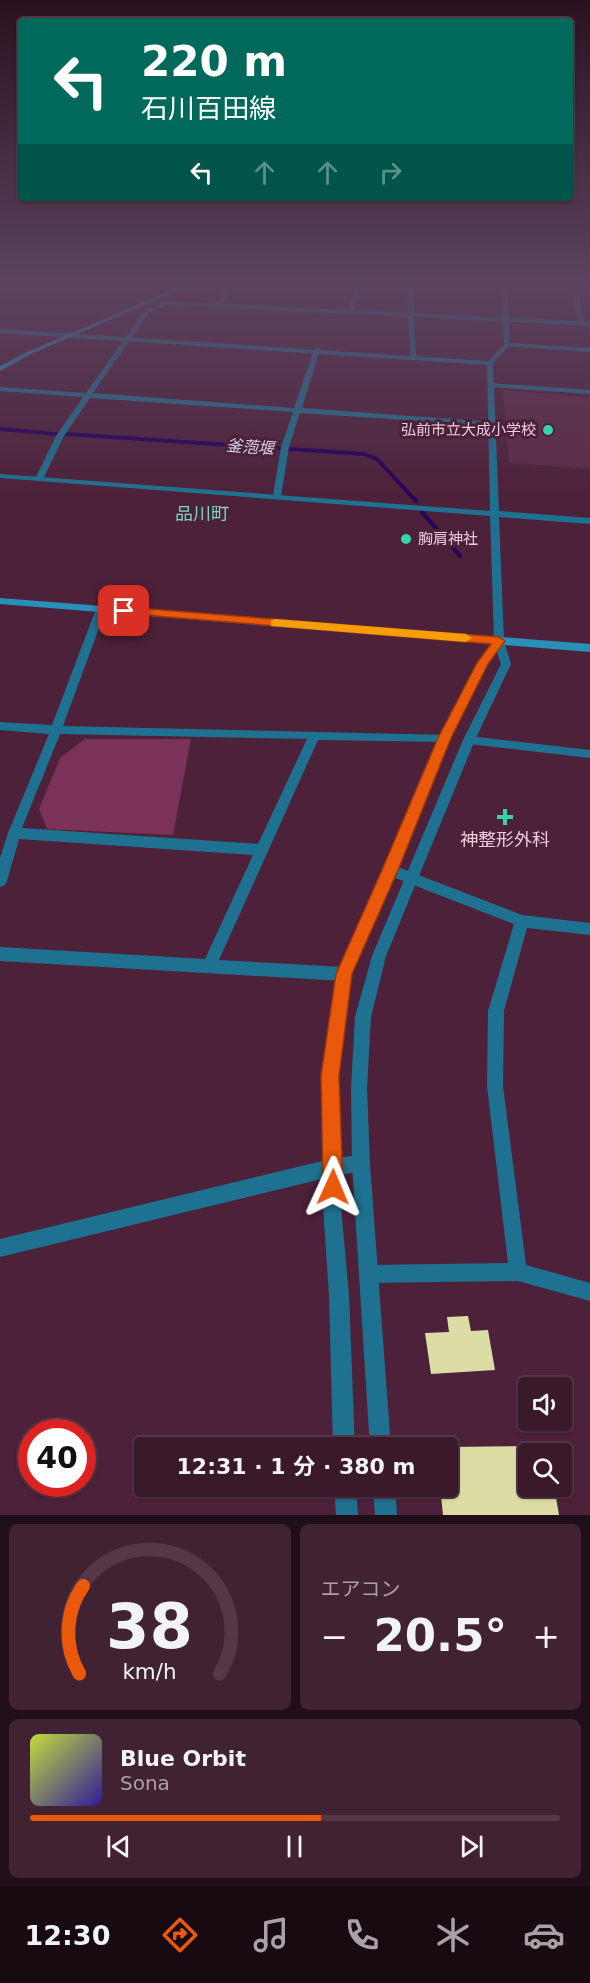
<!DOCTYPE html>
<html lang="ja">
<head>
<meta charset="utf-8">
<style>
  :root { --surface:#3a192b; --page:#412233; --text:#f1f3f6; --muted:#aba0a9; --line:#543847; --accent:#ea580c }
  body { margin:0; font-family:"DejaVu Sans","Noto Sans JP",sans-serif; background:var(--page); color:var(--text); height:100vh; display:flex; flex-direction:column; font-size:22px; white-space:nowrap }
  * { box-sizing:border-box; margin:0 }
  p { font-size:20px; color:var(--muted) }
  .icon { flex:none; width:33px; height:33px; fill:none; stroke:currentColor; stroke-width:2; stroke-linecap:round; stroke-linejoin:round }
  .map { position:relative; height:1515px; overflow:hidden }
  .panel { display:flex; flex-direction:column; gap:9px; padding:9px; background:#200e18; flex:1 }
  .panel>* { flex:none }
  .top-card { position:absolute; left:18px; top:18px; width:555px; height:183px; border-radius:6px; box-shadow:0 2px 4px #0004,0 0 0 2px var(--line); background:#00695c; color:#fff; overflow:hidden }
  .controls { position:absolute; left:518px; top:1377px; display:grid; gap:12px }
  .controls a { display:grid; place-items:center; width:54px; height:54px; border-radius:6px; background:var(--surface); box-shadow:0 2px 4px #0004,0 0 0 2px var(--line); font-size:30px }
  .speed { position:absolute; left:18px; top:1419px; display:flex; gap:12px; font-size:30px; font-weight:700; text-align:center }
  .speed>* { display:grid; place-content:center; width:78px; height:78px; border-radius:50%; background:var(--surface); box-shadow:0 2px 4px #0004,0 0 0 2px var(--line); line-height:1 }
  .speed .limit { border:9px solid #d22; background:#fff; color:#111 }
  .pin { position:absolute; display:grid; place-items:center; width:51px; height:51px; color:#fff; margin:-26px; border-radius:12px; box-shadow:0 3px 9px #0006 }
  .me { position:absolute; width:66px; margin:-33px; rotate:1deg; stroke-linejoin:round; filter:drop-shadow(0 0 4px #0008) }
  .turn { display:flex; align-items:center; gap:21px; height:126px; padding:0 24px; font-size:27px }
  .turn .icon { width:78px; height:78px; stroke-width:2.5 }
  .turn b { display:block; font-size:42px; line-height:51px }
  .lanes { display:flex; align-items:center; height:57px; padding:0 24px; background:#0003; justify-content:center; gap:30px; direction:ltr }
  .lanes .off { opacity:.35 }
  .big { font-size:45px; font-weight:700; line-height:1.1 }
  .panel .tile { flex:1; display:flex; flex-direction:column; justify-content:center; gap:9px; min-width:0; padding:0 21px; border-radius:9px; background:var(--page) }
  .panel .dial { align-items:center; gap:0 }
  .dial svg { height:156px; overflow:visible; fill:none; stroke:var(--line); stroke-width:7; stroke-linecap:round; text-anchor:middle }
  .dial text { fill:var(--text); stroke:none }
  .song { display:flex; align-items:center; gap:18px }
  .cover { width:72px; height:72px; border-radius:9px; background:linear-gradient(135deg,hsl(70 70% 55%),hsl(250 70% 35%)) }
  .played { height:6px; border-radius:3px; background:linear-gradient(90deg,var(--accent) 55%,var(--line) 55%) }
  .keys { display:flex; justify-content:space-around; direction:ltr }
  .heat { display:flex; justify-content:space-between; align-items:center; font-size:33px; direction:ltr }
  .panel .tiles { flex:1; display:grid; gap:9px; grid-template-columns:1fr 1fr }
  .tile:last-child { grid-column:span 2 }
  .trip { position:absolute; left:134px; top:1437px; width:324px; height:60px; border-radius:6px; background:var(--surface); box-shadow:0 2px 4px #0004,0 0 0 2px var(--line); font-weight:700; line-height:60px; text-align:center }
  .dock { display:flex; height:96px; justify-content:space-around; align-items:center; background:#170a11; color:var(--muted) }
  .dock .icon { width:42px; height:42px }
  .dock .active { color:var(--accent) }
  .dock b { font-size:27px; color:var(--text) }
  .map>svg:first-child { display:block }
</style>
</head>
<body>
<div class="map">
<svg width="590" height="1515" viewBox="0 0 590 1515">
  <rect width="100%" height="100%" fill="#4d2139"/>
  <path fill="#5d2a45" d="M 503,390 L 590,398 L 590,469 L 509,463 Z"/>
  <path fill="#7a3259" d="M 85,739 L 191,739 L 173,835 L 47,829 L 39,809 L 60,758 Z"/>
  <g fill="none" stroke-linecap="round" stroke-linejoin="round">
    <path stroke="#24005c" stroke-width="4" d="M 0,429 L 57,434
      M 66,434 L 364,454 L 377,459 L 416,501
      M 422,512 L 460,556"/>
  </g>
  <path fill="#dbdda5" d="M 468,1316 L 471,1331 L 488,1330 L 495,1370 L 431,1374 L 425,1333 L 449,1332 L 447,1317 Z
    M 528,1446 L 528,1486 L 554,1486 L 559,1515 L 443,1515 L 440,1486 L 447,1486 L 447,1447 Z"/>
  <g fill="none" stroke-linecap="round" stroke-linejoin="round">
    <path fill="#1f7191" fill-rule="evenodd" d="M 228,285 L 234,285 L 222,304 L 348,310 L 356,285 L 362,285 L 354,310 L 408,313 L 407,285 L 413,285 L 414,313 L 578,321 L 573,296 L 576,294 L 579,296 L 584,322 L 590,322 L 590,326 L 414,317 L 416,357 L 413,359 L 410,357 L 408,317 L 167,305 L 149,312 L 93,393 L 294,408 L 314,350 L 317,348 L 320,350 L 302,408 L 493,422 L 497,424 L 493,426 L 300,413 L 289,447 L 281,496 L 277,499 L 273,496 L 281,447 L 293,412 L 90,398 L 64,436 L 43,479 L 36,481 L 35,479 L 56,436 L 83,397 L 0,391 L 0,387 L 86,393 L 145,310 L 166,301 L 216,304 Z
      M 507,343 L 590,348 L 590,352 L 505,346 L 504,345 Z
      M 488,383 L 590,390 L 590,394 L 491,387 L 488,387 Z
      M 101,606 L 106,609 L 63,726 L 448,735 L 450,738 L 448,741 L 444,742 L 318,740 L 219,960 L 344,967 L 349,969 L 351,974 L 349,979 L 344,981 L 0,961 L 0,947 L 205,959 L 253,855 L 19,839 L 7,881 L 5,885 L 0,887 L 0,858 L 8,833 L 49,734 L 0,730 L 0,722 L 52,725 L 96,609 ZM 60,734 L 307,739 L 258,844 L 22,828 Z
      M 469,736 L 590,750 L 590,758 L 469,744 L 463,740 Z
      M 390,864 L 522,915 L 590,923 L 590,935 L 527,928 L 504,1011 L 503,1086 L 526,1265 L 590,1283 L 590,1301 L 518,1281 L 369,1283 L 362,1281 L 360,1274 L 362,1267 L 369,1265 L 508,1263 L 487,1086 L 488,1011 L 514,924 L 385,874 L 383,870 L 385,866 Z
      M 361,1155 L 367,1158 L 370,1164 L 367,1170 L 334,1176 L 0,1257 L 0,1239 L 334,1158 Z"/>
    <path fill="#1f7191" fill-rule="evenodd" d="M 503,286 L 508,287 L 510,345 L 493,363 L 499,511 L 590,518 L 590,524 L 499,517 L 504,641 L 511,664 L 475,740 L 386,956 L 371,1017 L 367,1088 L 370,1164 L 391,1448 L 370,1448 L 352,1164 L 351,1088 L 355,1017 L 372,956 L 463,740 L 501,664 L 497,652 L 488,664 L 450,738 L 397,870 L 351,974 L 338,1076 L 343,1167 L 341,1207 L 349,1295 L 355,1448 L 333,1448 L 329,1295 L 323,1207 L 325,1167 L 322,1076 L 337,974 L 383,870 L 438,738 L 478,663 L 494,641 L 490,516 L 0,478 L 0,474 L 490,511 L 487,365 L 0,333 L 0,329 L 488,361 L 504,345 Z
      M 334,1486 L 356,1486 L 358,1515 L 336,1515 Z
      M 373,1486 L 395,1486 L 397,1515 L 375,1515 Z"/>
    <path fill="#2890b9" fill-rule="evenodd" d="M 183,285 L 191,285 L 31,354 L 0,371 L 0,366 L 27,352 Z
      M 0,598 L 590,644 L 590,652 L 0,604 Z"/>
  </g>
  <linearGradient id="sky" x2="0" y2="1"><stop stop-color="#2a121f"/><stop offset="0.57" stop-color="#5c435f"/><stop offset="1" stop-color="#5c435f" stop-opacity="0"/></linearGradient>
  <rect width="590" height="497" fill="url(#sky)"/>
  <path fill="#ea580c" stroke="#983908" stroke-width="1.5" d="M 124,607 L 499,637 L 505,641 L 488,664 L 451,738 L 398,870 L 352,974 L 339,1076 L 343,1187 L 340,1194 L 333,1197 L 326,1194 L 323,1187 L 321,1076 L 336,974 L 382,870 L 438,738 L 477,663 L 491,644 L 120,613 L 119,611 Z"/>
  <path fill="#f59e0b" d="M 275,619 L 466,634 L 472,638 L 466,642 L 271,626 L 271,620 Z"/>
  <g fill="#34d4a8" stroke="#4d2139" stroke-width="2">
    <circle cx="548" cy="430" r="6"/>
    <circle cx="406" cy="539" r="6"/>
    <path d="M502 808h6v6h6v6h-6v6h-6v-6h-6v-6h6z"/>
  </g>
  <g text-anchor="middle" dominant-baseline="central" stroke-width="6" stroke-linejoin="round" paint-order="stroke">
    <g font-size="15" fill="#ebcedb" stroke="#4d2139" text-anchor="end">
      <text x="536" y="430">弘前市立大成小学校</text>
      <text x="418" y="539" text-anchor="start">胸肩神社</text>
    </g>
    <g font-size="16" font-style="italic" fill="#d5d3ec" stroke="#4d2139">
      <text transform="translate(250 447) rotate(4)">釜萢堰</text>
    </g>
    <g font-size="18" fill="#7ad6b6" stroke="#4d2139">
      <text x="202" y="513">品川町</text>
    </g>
    <g font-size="18" fill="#ebcedb" stroke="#4d2139">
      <text x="505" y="839">神整形外科</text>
    </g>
  </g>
</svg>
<div class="controls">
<a><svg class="icon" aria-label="sound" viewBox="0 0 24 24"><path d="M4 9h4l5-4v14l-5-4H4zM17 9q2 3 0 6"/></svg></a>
<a><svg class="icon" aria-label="search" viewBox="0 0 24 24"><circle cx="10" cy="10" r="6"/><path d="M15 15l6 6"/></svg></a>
</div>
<div class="speed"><div class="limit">40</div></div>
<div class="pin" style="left:124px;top:611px;background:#d93025"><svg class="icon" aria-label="arrive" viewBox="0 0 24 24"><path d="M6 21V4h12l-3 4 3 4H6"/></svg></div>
<svg class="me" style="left:333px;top:1187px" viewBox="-20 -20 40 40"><path d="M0-17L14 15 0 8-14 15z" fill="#ea580c" stroke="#fff" stroke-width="4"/></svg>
<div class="trip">12:31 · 1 分 · 380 m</div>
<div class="top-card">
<div class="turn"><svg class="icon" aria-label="left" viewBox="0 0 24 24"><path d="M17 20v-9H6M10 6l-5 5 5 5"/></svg><div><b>220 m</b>石川百田線</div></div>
<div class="lanes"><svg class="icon" aria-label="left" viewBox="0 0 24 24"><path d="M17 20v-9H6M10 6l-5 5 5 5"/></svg><svg class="icon off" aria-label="ahead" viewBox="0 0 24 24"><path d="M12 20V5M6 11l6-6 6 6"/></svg><svg class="icon off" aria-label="ahead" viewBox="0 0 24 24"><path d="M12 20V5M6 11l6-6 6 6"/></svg><svg class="icon off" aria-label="right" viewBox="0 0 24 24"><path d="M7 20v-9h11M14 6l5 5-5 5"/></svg></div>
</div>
</div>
<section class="panel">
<div class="tiles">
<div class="tile dial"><svg viewBox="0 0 100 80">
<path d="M14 69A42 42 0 1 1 86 69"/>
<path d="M14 69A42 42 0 0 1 16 24" stroke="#ea580c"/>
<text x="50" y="56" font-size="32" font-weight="700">38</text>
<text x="50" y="72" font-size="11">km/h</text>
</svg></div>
<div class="tile"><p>エアコン</p>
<div class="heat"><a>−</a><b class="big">20.5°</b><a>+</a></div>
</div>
<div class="tile">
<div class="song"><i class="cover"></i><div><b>Blue Orbit</b><p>Sona</p></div></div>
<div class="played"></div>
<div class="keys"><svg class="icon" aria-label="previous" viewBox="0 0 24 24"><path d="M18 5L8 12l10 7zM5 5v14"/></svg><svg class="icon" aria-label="pause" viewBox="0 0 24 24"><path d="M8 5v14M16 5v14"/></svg><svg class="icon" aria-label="next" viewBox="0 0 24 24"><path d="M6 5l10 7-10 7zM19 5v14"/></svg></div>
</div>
</div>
</section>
<nav class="dock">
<b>12:30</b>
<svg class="icon active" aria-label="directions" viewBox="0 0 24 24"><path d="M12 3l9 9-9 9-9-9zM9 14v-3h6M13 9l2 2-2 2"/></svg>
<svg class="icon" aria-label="music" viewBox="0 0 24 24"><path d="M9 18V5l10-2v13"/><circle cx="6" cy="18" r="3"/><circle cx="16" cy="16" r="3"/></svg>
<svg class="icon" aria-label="phone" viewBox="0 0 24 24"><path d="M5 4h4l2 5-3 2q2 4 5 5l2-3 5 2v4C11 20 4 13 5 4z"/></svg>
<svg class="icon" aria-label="climate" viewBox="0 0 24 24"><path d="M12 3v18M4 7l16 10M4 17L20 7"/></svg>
<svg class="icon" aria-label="car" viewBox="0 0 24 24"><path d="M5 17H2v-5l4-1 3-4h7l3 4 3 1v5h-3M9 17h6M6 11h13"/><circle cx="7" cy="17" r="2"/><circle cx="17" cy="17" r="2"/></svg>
</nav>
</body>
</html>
